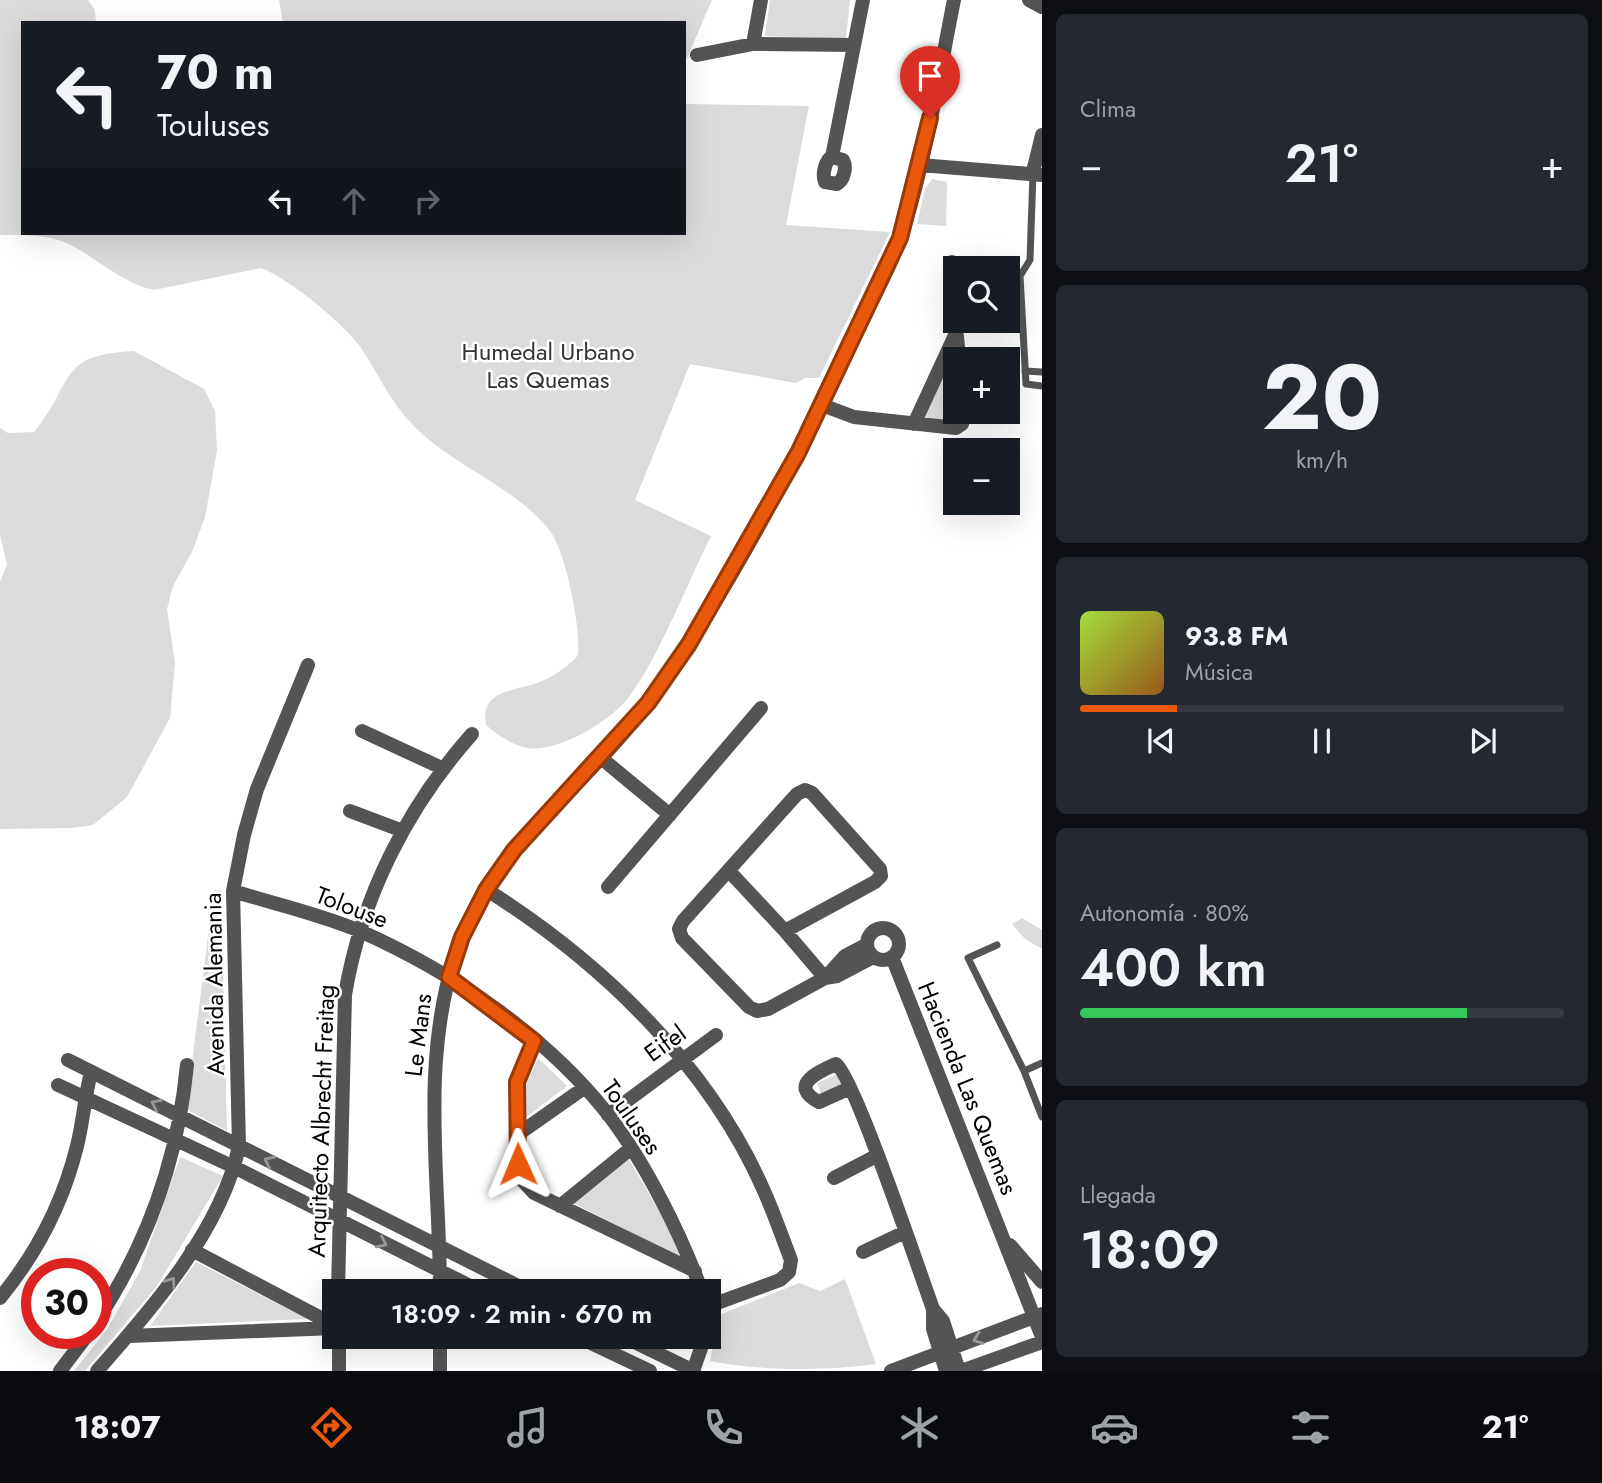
<!DOCTYPE html>
<html lang="es">
<head>
<meta charset="utf-8">
<style>
  :root { --surface:#171b24; --page:#242831; --text:#f1f3f6; --muted:#9ea1a6; --line:#363941; --accent:#ea580c }
  body { margin:0; font-family:Jost,sans-serif; background:var(--page); color:var(--text); height:100vh; display:flex; flex-direction:column; font-size:26px; white-space:nowrap }
  * { box-sizing:border-box; margin:0 }
  p { font-size:23px; color:var(--muted) }
  .icon { flex:none; width:38px; height:38px; fill:none; stroke:currentColor; stroke-width:2; stroke-linecap:round; stroke-linejoin:round }
  .map { position:relative; flex:1; overflow:hidden }
  .panel { display:flex; flex-direction:column; gap:14px; padding:14px; background:#0d0f14; width:560px }
  .panel>* { flex:none }
  .top-card { position:absolute; left:21px; top:21px; width:665px; height:214px; border-radius:0px; box-shadow:0 7px 28px #0002; background:#171b24; color:var(--text); overflow:hidden }
  .controls { position:absolute; left:943px; top:256px; display:grid; gap:14px }
  .controls a { display:grid; place-items:center; width:77px; height:77px; border-radius:0px; background:var(--surface); box-shadow:0 7px 28px #0002; font-size:35px }
  .speed { position:absolute; left:21px; top:1258px; display:flex; gap:14px; font-size:35px; font-weight:700; text-align:center }
  .speed>* { display:grid; place-content:center; width:91px; height:91px; border-radius:50%; background:var(--surface); box-shadow:0 7px 28px #0002; line-height:1 }
  .speed .limit { border:10px solid #d22; background:#fff; color:#111 }
  .pin { position:absolute; display:grid; place-items:center; width:60px; height:60px; color:#fff; margin:-72px -30px; border-radius:50% 50% 50% 0; rotate:-45deg; box-shadow:0 0 7px #0007 }
  .pin .icon { rotate:45deg }
  .me { position:absolute; width:77px; margin:-38px; rotate:359deg; stroke-linejoin:round; filter:drop-shadow(0 0 5px #0008) }
  .turn { display:flex; align-items:center; gap:24px; height:147px; padding:0 21px; font-size:32px }
  .turn .icon { width:91px; height:91px; stroke-width:2.5 }
  .turn b { display:block; font-size:49px; line-height:60px }
  .lanes { display:flex; align-items:center; height:66px; padding:0 21px; background:#0003; justify-content:center; gap:35px; direction:ltr }
  .lanes .off { opacity:.35 }
  .big { font-size:52px; font-weight:600; line-height:1.1 }
  .panel .widget { flex:1; display:flex; flex-direction:column; justify-content:center; gap:10px; min-width:0; padding:0 24px; border-radius:10px; background:var(--page) }
  .panel .dial { align-items:center; gap:0 }
  .dial b { font-size:91px; line-height:1 }
  .song { display:flex; align-items:center; gap:21px }
  .cover { width:84px; height:84px; border-radius:10px; background:linear-gradient(135deg,hsl(80 70% 55%),hsl(30 70% 35%)) }
  .played { height:7px; border-radius:4px; background:linear-gradient(90deg,var(--accent) 20%,var(--line) 20%) }
  .keys { display:flex; justify-content:space-around; direction:ltr }
  .heat { display:flex; justify-content:space-between; align-items:center; font-size:38px; direction:ltr }
  .charge { height:10px; border-radius:5px; background:linear-gradient(90deg,#34c759 80%,var(--line) 0) }
  .trip { position:absolute; left:322px; top:1279px; width:399px; height:70px; border-radius:0px; background:var(--surface); box-shadow:0 7px 28px #0002; font-weight:600; line-height:70px; text-align:center }
  .tabs { display:flex; height:112px; justify-content:space-around; align-items:center; background:#090b0e; color:var(--muted) }
  .tabs .icon { width:49px; height:49px }
  .tabs .on { color:var(--accent) }
  .tabs b { font-size:32px; color:var(--text) }
  main { display:flex; flex:1; min-height:0 }
  .map>svg:first-child { display:block }
</style>
</head>
<body>
<main>
<div class="map">
<svg width="1042" height="1371" viewBox="0 0 1042 1371">
  <rect width="100%" height="100%" fill="#fff"/>
  <path fill="#dbdbdb" d="M 0,0 L 88,0 L 95,10 L 96,23 L 23,23 L 23,233 L 684,233 L 684,104 L 809,106 L 786,225 L 890,232 L 819,378 L 805,378 L 796,383 L 690,364 L 635,500 L 711,536 C 687,584 660,655 629,697 C 611,721 558,753 527,748 C 513,746 496,734 486,725 C 480,690 514,691 537,683 C 551,678 570,666 578,655 C 581,629 566,552 550,531 C 514,485 451,466 411,423 C 390,401 378,373 361,348 C 343,323 290,279 261,268 L 154,290 C 122,283 99,260 71,245 C 49,234 24,235 0,235 Z
    M 279,0 L 712,0 L 684,65 L 684,23 L 283,23 Z
    M 770,0 L 850,0 L 846,39 L 765,36 Z
    M 932,179 L 947,182 L 946,226 L 917,224 L 925,189 Z
    M 134,351 L 204,389 L 215,411 L 217,451 L 205,517 L 192,552 L 173,586 L 167,609 L 175,662 L 170,718 L 127,797 L 93,825 L 72,828 L 0,829 L 0,582 L 7,564 L 0,536 L 0,428 L 8,433 L 34,432 C 76,382 55,355 134,351 Z
    M 949,357 L 958,418 L 951,424 L 919,422 Z
    M 214,890 L 221,891 L 227,1131 L 186,1109 Z
    M 1022,918 L 1042,930 L 1042,949 L 1025,939 L 1012,924 Z
    M 538,1058 L 567,1086 L 524,1119 L 526,1085 Z
    M 840,1073 L 847,1088 L 823,1099 L 817,1083 Z
    M 627,1156 L 664,1219 L 681,1258 L 573,1203 Z
    M 180,1157 L 223,1176 L 157,1286 L 85,1371 L 74,1371 L 108,1328 L 140,1271 Z
    M 196,1262 L 307,1319 L 150,1326 Z
    M 845,1279 L 876,1364 C 827,1371 759,1371 710,1361 L 719,1315 L 799,1283 L 820,1291 Z"/>
  <g fill="none" stroke-linecap="round" stroke-linejoin="round">
    <path stroke="#545454" stroke-width="7" d="M 1033,173 L 1030,260 L 1020,276 L 1026,384 L 1042,386
      M 1025,371 L 1042,372
      M 997,945 L 968,958 L 1024,1071 L 1042,1063
      M 1024,1071 L 1042,1117"/>
    <path stroke="#545454" stroke-width="14" d="M 1029,0 L 1042,7
      M 753,44 L 761,0
      M 697,55 L 753,44 L 854,45
      M 832,157 L 843,160 C 847,167 844,180 837,184 L 825,182 C 822,175 825,160 832,157 L 863,0
      M 920,165 L 1042,175
      M 1033,172 L 1042,135
      M 952,262 L 956,319
      M 957,336 L 959,359
      M 822,405 L 854,417 L 956,428 L 962,424 L 965,411
      M 914,424 L 956,333
      M 362,731 L 442,768
      M 600,757 L 670,815
      M 350,811 L 403,831
      M 729,871 L 785,931
      M 608,887 L 761,708
      M 487,890 C 601,962 709,1065 764,1191 C 774,1213 782,1237 791,1260 L 789,1272 L 780,1280 L 709,1306
      M 233,891 C 275,904 320,914 360,931 C 452,972 544,1034 607,1113 C 645,1162 681,1234 702,1292
      M867 944a16 16 0 1 1 32 0a16 16 0 1 1-32 0Z
      M 892,957 L 1042,1337
      M 825,978 L 785,931 L 875,882 L 881,876 L 880,869 L 812,793 L 805,790 L 797,794 L 683,921 L 679,929 L 682,938 L 749,1007 L 757,1011 L 768,1009 L 825,978 L 837,976 L 873,957
      M 825,978 L 845,956 L 866,945
      M 534,1041 L 517,1082 L 517,1135 L 519,1170 L 523,1181 L 534,1193 L 695,1271
      M 68,1060 L 530,1292
      M 58,1085 L 234,1167 L 482,1292
      M 850,1088 L 819,1102 C 787,1085 820,1071 836,1064 C 853,1074 921,1276 933,1309 L 943,1321 L 959,1371
      M 608,1115 L 716,1035
      M 517,1135 L 584,1088
      M 834,1178 L 878,1155
      M 560,1206 L 630,1149
      M 1010,1245 L 1042,1282
      M 192,1250 L 334,1325
      M 863,1252 L 905,1232
      M 338,1292 L 345,995 C 361,898 407,807 472,734
      M 440,1292 C 440,1179 420,1065 455,956 C 489,849 587,787 650,700 C 728,592 792,470 848,349 C 867,309 891,268 905,225 C 927,152 939,75 954,0
      M 0,1298 C 37,1253 63,1203 77,1146 C 83,1122 85,1096 91,1072
      M 933,1309 L 933,1329 L 946,1371
      M 96,1322 C 148,1244 178,1158 187,1065
      M 129,1336 L 334,1328
      M 339,1337 L 339,1371
      M 440,1337 L 440,1371
      M 578,1337 L 650,1371
      M 624,1337 L 694,1371
      M 60,1371 L 88,1334
      M 97,1371 C 152,1309 222,1229 239,1146 L 233,891 L 244,835 L 257,789 L 308,665
      M 693,1371 L 705,1337
      M 891,1371 L 1042,1314
      M 961,1371 L 1042,1342"/>
  </g>
  <defs><path id="oneway-chevron" d="M-2-3.5L2.5 0L-2 3.5" fill="none" stroke-width="1.6" stroke-linecap="round" stroke-linejoin="round" transform="scale(1.75)"/></defs>
  <g stroke="#989898">
    <use href="#oneway-chevron" transform="translate(156 1104) rotate(-154)"/>
    <use href="#oneway-chevron" transform="translate(269 1161) rotate(-154)"/>
    <use href="#oneway-chevron" transform="translate(382 1243) rotate(26)"/>
    <use href="#oneway-chevron" transform="translate(171 1282) rotate(-55)"/>
    <use href="#oneway-chevron" transform="translate(978 1339) rotate(159)"/>
  </g>
  <g fill="none" stroke-linecap="round" stroke-linejoin="round">
    <g stroke="#983908" stroke-width="18">
      <path id="route" d="M 518,1164 L 517,1082 L 534,1041 L 449,977 L 462,937 L 486,890 L 514,850 L 648,703 L 689,644 L 798,453 L 900,238 L 930,118"/>
    </g>
    <use href="#route" stroke="#ea580c" stroke-width="12"/>
  </g>
  <g text-anchor="middle" dominant-baseline="central" stroke-width="5" stroke-linejoin="round" paint-order="stroke">
    <g font-size="24" fill="#323232" stroke="#fff">
      <text x="548" y="351">Humedal Urbano<tspan x="548" dy="28">Las Quemas</tspan></text>
    </g>
    <g font-size="24" fill="#000" stroke="#fff">
      <text transform="translate(352 907) rotate(21)">Tolouse</text>
      <text transform="translate(214 984) rotate(-91)">Avenida Alemania</text>
      <text transform="translate(418 1035) rotate(-83)">Le Mans</text>
      <text transform="translate(665 1043) rotate(-36)">Eifel</text>
      <text transform="translate(968 1088) rotate(68)">Hacienda Las Quemas</text>
      <text transform="translate(632 1117) rotate(55)">Touluses</text>
      <text transform="translate(321 1121) rotate(-88)">Arquitecto Albrecht Freitag</text>
    </g>
  </g>
</svg>
<div class="controls">
<a><svg class="icon" aria-label="search" viewBox="0 0 24 24"><circle cx="10" cy="10" r="6"/><path d="M15 15l6 6"/></svg></a>
<a>+</a>
<a>−</a>
</div>
<div class="speed"><div class="limit">30</div></div>
<div class="pin" style="left:930px;top:118px;background:#d93025"><svg class="icon" aria-label="arrive" viewBox="0 0 24 24"><path d="M6 21V4h12l-3 4 3 4H6"/></svg></div>
<svg class="me" style="left:518px;top:1164px" viewBox="-20 -20 40 40"><path d="M0-17L14 15 0 8-14 15z" fill="#ea580c" stroke="#fff" stroke-width="4"/></svg>
<div class="trip">18:09 · 2 min · 670 m</div>
<div class="top-card">
<div class="turn"><svg class="icon" aria-label="left" viewBox="0 0 24 24"><path d="M17 20v-9H6M10 6l-5 5 5 5"/></svg><div><b>70 m</b>Touluses</div></div>
<div class="lanes"><svg class="icon" aria-label="left" viewBox="0 0 24 24"><path d="M17 20v-9H6M10 6l-5 5 5 5"/></svg><svg class="icon off" aria-label="ahead" viewBox="0 0 24 24"><path d="M12 20V5M6 11l6-6 6 6"/></svg><svg class="icon off" aria-label="right" viewBox="0 0 24 24"><path d="M7 20v-9h11M14 6l5 5-5 5"/></svg></div>
</div>
</div>
<section class="panel">
<div class="widget"><p>Clima</p>
<div class="heat"><a>−</a><b class="big">21°</b><a>+</a></div>
</div>
<div class="widget dial"><b>20</b><p>km/h</p></div>
<div class="widget">
<div class="song"><i class="cover"></i><div><b>93.8 FM</b><p>Música</p></div></div>
<div class="played"></div>
<div class="keys"><svg class="icon" aria-label="previous" viewBox="0 0 24 24"><path d="M18 5L8 12l10 7zM5 5v14"/></svg><svg class="icon" aria-label="pause" viewBox="0 0 24 24"><path d="M8 5v14M16 5v14"/></svg><svg class="icon" aria-label="next" viewBox="0 0 24 24"><path d="M6 5l10 7-10 7zM19 5v14"/></svg></div>
</div>
<div class="widget"><p>Autonomía · 80%</p><b class="big">400 km</b><div class="charge"></div></div>
<div class="widget"><p>Llegada</p><b class="big">18:09</b></div>
</section>
</main>
<nav class="tabs">
<b>18:07</b>
<svg class="icon on" aria-label="directions" viewBox="0 0 24 24"><path d="M12 3l9 9-9 9-9-9zM9 14v-3h6M13 9l2 2-2 2"/></svg>
<svg class="icon" aria-label="music" viewBox="0 0 24 24"><path d="M9 18V5l10-2v13"/><circle cx="6" cy="18" r="3"/><circle cx="16" cy="16" r="3"/></svg>
<svg class="icon" aria-label="phone" viewBox="0 0 24 24"><path d="M5 4h4l2 5-3 2q2 4 5 5l2-3 5 2v4C11 20 4 13 5 4z"/></svg>
<svg class="icon" aria-label="climate" viewBox="0 0 24 24"><path d="M12 3v18M4 7l16 10M4 17L20 7"/></svg>
<svg class="icon" aria-label="car" viewBox="0 0 24 24"><path d="M5 17H2v-5l4-1 3-4h7l3 4 3 1v5h-3M9 17h6M6 11h13"/><circle cx="7" cy="17" r="2"/><circle cx="17" cy="17" r="2"/></svg>
<svg class="icon" aria-label="filters" viewBox="0 0 24 24"><path d="M4 7h16M4 17h16"/><circle cx="9" cy="7" r="2"/><circle cx="15" cy="17" r="2"/></svg>
<b>21°</b>
</nav>
</body>
</html>
